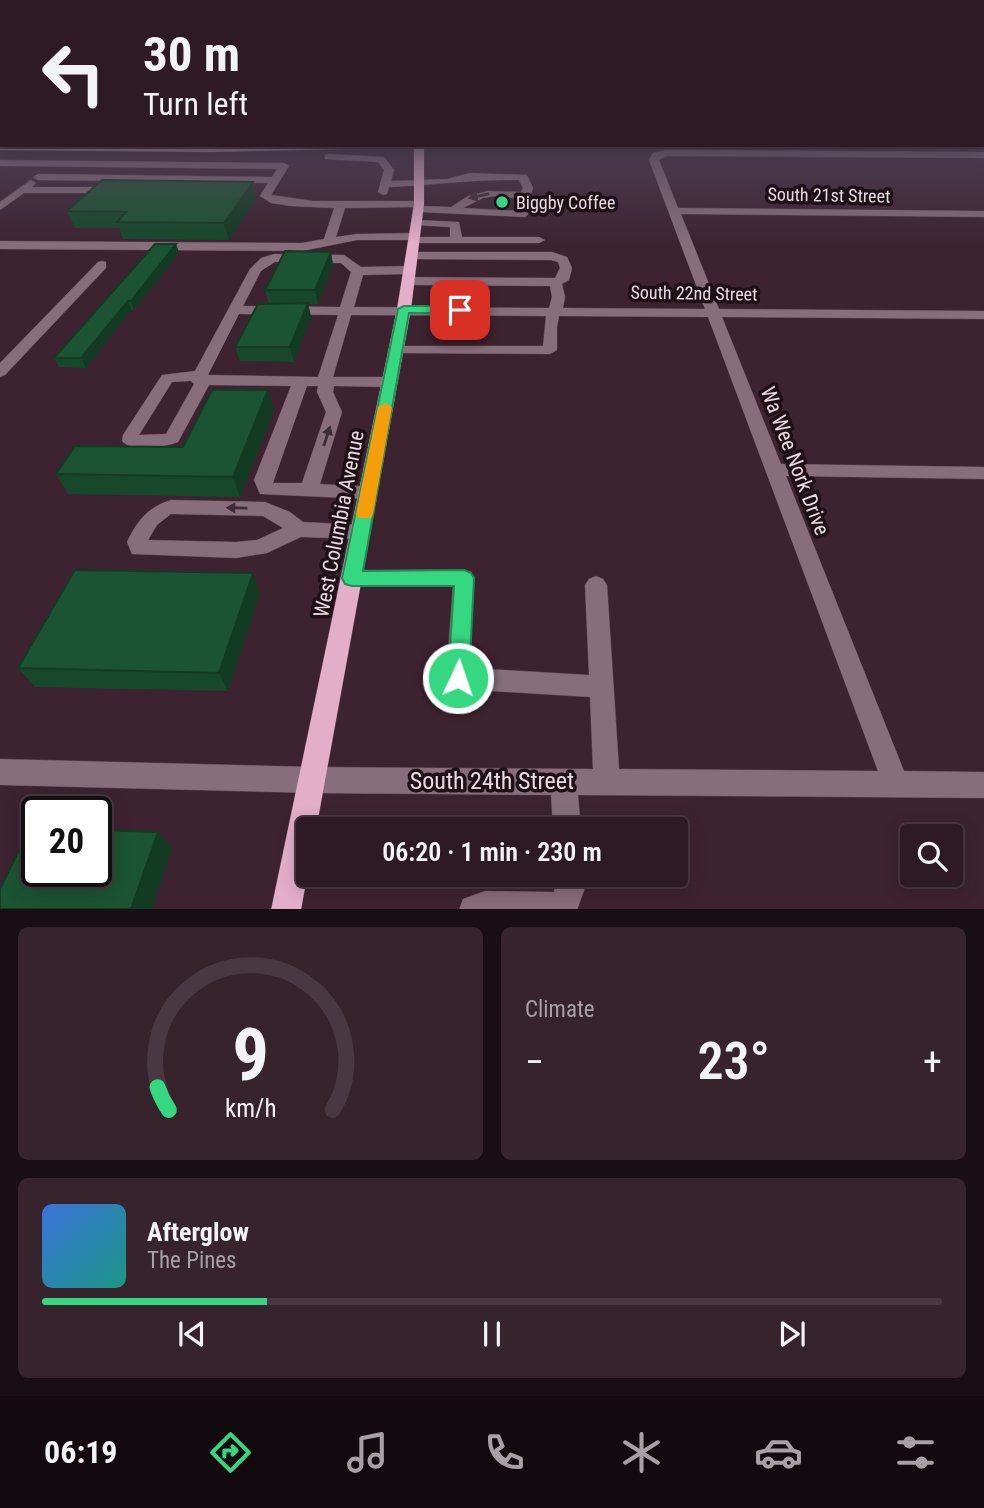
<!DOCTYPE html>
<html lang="en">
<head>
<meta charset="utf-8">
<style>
  :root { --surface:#2e1a24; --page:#36232c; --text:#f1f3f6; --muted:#a7a1a6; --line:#493841; --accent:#35d881 }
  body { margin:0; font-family:"Roboto Condensed",sans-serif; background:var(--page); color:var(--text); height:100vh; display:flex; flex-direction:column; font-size:26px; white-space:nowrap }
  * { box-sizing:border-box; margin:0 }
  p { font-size:23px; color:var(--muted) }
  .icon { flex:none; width:38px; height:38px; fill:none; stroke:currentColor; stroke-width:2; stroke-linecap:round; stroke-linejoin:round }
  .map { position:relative; height:909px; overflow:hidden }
  .side { display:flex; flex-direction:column; gap:18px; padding:18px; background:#190e14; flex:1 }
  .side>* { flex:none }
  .guide { position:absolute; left:0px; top:0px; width:985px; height:147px; box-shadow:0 4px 18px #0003,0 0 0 2px var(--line); background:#2e1a24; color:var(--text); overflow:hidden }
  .fabs { position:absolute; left:900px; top:824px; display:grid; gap:14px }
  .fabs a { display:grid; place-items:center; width:63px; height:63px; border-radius:7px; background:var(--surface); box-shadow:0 4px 18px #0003,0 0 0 2px var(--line); font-size:35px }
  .speed { position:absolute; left:21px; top:796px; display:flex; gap:14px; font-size:35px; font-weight:700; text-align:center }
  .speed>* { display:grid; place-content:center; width:91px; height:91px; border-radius:50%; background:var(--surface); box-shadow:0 4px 18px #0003,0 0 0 2px var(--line); line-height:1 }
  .speed .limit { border:4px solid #111; border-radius:10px; background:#fff; color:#111 }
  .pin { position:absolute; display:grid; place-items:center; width:60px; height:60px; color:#fff; margin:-30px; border-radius:14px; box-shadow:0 4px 10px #0006 }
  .me { position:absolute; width:77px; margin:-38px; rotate:3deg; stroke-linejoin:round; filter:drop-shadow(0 0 5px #0008) }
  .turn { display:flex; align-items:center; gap:24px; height:147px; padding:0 28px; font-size:32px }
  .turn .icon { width:91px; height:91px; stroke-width:2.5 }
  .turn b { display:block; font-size:49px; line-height:60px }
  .big { font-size:52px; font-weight:600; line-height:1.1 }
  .side .tile { flex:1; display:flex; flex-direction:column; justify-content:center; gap:10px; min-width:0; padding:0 24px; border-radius:10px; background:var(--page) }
  .side .dial { align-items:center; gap:0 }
  .dial svg { height:182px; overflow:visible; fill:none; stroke:var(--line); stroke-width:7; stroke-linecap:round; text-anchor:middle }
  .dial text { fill:var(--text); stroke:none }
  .song { display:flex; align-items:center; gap:21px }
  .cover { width:84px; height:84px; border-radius:10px; background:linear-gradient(135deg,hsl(220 70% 55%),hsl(170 70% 35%)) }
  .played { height:7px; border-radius:4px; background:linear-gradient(90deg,var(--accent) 25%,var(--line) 25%) }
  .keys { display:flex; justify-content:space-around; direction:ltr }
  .heat { display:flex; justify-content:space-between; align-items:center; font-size:38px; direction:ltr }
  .side .tiles { flex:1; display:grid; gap:18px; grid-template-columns:1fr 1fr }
  .tile:last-child { grid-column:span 2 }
  .trip { position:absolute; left:296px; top:817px; width:392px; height:70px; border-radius:7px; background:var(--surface); box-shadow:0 4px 18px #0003,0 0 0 2px var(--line); font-weight:600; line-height:70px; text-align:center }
  .tab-bar { display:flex; height:112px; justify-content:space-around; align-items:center; background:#120a0e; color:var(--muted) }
  .tab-bar .icon { width:49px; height:49px }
  .tab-bar .active { color:var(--accent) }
  .tab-bar b { font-size:32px; color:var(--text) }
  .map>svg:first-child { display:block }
</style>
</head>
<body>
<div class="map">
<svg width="984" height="910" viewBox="0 0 984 910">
  <rect width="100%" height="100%" fill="#3d2330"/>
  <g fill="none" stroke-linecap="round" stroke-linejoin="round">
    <g stroke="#59404c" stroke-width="1">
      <path id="minor" d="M 0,129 L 2,129 L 2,135 L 0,135 Z
        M 666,150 L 984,152 L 984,158 L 666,156 L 659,160 L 678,208 L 984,211 L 984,217 L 681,214 L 719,309 L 984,311 L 984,319 L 722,317 L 781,464 L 984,467 L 984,479 L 786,476 L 904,771 L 984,772 L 984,798 L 578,795 L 581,830 L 553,830 L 551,795 L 313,793 L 0,785 L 0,759 L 313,767 L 593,769 L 590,697 L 458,689 L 450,686 L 446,678 L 453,586 L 352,586 L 345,584 L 342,578 L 345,572 L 352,570 L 464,570 L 471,572 L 474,578 L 470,668 L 589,675 L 585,585 L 589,579 L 596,576 L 603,579 L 607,585 L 619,769 L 878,771 L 708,317 L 559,316 L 557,327 L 557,350 L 550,354 L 396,353 L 389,349 L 391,346 L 543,346 L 546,316 L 351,315 L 333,377 L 390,377 L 398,382 L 390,387 L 334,386 L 333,392 L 342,412 L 320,484 L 376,487 L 378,492 L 376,497 L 369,499 L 260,494 L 254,480 L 291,386 L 209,385 L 178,442 C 164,447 133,453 122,441 L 123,435 L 162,375 L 195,371 L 250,269 L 261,258 L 274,254 L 344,255 L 361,267 L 410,266 L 416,270 L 410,274 L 363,275 L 354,307 L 549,308 L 552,297 L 550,286 L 408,285 L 402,281 L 408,277 L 555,278 L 560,268 L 558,262 L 551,260 L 408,259 L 406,256 L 412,252 L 552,252 L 567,257 L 572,268 L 569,280 L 562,284 L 565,297 L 563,308 L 705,309 L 649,160 L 653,153 ZM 275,262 L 341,263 L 351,272 L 340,307 L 243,306 L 261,271 ZM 239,314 L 338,315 L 318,377 L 208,375 ZM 191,381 L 194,384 L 166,434 L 139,435 L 172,382 ZM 307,386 L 318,386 L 317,392 L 326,412 L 302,483 L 273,483 Z
        M 328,154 L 384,157 L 394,170 L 391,181 L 447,179 L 470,173 L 527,175 L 533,188 L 531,195 L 535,198 L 536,207 L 525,217 L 419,212 L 415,211 L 415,207 L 345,208 L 336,237 L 357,234 L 415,233 L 420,237 L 450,237 L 450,227 L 413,225 L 413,221 L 417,220 L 459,222 L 462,237 L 539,237 L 545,240 L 539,243 L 414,243 L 408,240 L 357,240 L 302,251 L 0,249 L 0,241 L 302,243 L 324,239 L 334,208 L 291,206 L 271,203 L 260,196 L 268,183 L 38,180 L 33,177 L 38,174 L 272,177 L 277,169 L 0,166 L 0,160 L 284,163 L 289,166 L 271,195 L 313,201 L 419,201 L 423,202 L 423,206 L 451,207 L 468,196 L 488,191 L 521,192 L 523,188 L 519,180 C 475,179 434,185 389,187 L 387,194 L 383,195 L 378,192 L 384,170 L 378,162 L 325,159 L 325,155 ZM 496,196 L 523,199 L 526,207 L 522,211 L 463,208 L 483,198 Z
        M 31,180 L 36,183 L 32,187 L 114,187 L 119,190 L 114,193 L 24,193 L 0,210 L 0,202 Z
        M 102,261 L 106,262 L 106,268 L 5,375 L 0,377 L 0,363 L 98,262 Z
        M 171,500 L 265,502 L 290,512 L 303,522 L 361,525 L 368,527 L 371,532 L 368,537 L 361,539 L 301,537 L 267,553 L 236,558 L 132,554 L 127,542 C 137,521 148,507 171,500 ZM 171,514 L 263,516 L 283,528 L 257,540 L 236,542 L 148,540 L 157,525 Z
        M 556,875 L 584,875 L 586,885 L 577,910 L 459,910 L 463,899 L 485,891 L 554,892 Z"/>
    </g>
    <g stroke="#59404c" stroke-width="1">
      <path id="major" d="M 0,144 L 391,145 L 387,148 L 208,152 L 0,150 Z
        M 414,145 L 424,145 L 424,204 L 411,309 L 316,830 L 308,830 L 308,871 L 301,910 L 271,910 L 397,309 L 414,204 Z"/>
    </g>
    <use href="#minor" fill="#876e7a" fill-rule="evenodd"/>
    <use href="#major" fill="#e3aec8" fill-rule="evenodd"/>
  </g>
  <path fill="#17482b" d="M 253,182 L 257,198 L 229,240 L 123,239 L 119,228 L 75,228 L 67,211 Z
    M 176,244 L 179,253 L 134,310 L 131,310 L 86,368 L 59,367 L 54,358 Z
    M 331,252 L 333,266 L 318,304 L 308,304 L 311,317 L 294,362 L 240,361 L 235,347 L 269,304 L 265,290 Z
    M 268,390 L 274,410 L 240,497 L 68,494 L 56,474 L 183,447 Z
    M 260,593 L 228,691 L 35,687 L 18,668 Z"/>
  <path fill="#133b23" d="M 253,182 L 257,198 L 229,240 L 224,223 Z
    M 176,244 L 179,253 L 134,310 L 131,301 Z
    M 331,252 L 333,266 L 318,304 L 315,290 Z
    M 128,301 L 131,310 L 86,368 L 81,358 Z
    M 308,303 L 311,317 L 294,362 L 290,347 Z
    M 268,390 L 274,410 L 240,497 L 233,477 Z
    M 253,573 L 260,593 L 228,691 L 219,673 Z
    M 158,832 L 172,847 L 152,909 L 131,909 Z"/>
  <path fill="#1b5432" stroke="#133b23" stroke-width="2" d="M 102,180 L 253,182 L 224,223 L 117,222 L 126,212 L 67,211 Z
    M 155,244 L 176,244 L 131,301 L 128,301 L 81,358 L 54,358 Z
    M 285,251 L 331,252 L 315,290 L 265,290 Z
    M 308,303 L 290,347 L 235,347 L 258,304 Z
    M 212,390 L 268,390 L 233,477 L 56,474 L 75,446 L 183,447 Z
    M 75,570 L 253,573 L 219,673 L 18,668 Z
    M 30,828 L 37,828 L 37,872 L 96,872 L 96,830 L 158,832 L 131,909 L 0,909 L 0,889 Z"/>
  <defs><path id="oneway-solid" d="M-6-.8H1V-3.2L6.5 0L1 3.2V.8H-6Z" transform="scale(1.75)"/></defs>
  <g fill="#3d2d35">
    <use href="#oneway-solid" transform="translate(479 196) rotate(167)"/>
    <use href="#oneway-solid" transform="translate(327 436) rotate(-72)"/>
    <use href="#oneway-solid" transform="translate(237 508) rotate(-179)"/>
  </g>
  <linearGradient id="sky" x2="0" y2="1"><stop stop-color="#22131a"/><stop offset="0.48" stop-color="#514559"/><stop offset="1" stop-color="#514559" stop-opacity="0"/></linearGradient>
  <rect width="984" height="244" fill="url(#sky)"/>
  <path fill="#35d881" stroke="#228c54" stroke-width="2" d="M 404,306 L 460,306 L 467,310 L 460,313 L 409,313 L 363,571 L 464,570 L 471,573 L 474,578 L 469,678 L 466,685 L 458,688 L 451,685 L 448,678 L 454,586 L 352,586 L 345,584 L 342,578 L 398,309 Z"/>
  <path fill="#f59e0b" d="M 385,403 L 392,407 L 373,514 L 371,518 L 358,518 L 356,514 L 378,407 Z"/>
  <circle fill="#35d881" stroke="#1d1117" stroke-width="2.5" cx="502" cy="202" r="7"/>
  <g text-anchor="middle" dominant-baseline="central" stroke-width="7" stroke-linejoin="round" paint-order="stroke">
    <g font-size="18" fill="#ead8e0" stroke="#1d1117">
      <text transform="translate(829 195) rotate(1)">South 21st Street</text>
      <text transform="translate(694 293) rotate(1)">South 22nd Street</text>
    </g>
    <g font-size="18" fill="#ead8e0" stroke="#1d1117" text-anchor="start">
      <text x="516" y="202">Biggby Coffee</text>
    </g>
    <g font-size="21" fill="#ead8e0" stroke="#1d1117">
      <text transform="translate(795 461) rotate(69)">Wa Wee Nork Drive</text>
      <text transform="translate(339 524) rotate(-79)">West Columbia Avenue</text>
    </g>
    <g font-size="24" fill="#ead8e0" stroke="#1d1117">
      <text x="492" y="781">South 24th Street</text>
    </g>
  </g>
</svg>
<div class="fabs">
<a><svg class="icon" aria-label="search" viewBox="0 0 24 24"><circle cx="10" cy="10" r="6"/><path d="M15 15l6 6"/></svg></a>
</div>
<div class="speed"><div class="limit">20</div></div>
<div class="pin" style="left:460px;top:310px;background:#d93025"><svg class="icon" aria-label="arrive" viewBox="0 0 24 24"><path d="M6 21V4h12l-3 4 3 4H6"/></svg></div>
<svg class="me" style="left:458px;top:678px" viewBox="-20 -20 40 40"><circle r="17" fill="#35d881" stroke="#fff" stroke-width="3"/><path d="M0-11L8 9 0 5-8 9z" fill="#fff"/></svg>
<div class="trip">06:20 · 1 min · 230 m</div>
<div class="guide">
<div class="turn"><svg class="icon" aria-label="left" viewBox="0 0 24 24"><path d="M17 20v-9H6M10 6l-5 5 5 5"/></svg><div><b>30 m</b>Turn left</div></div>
</div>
</div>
<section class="side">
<div class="tiles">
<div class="tile dial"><svg viewBox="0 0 100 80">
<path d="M14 69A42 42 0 1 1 86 69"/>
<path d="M14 69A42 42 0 0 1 9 59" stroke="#35d881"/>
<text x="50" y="56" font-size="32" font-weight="700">9</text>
<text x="50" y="72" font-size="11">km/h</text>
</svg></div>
<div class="tile"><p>Climate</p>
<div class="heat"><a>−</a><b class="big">23°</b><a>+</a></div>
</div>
<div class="tile">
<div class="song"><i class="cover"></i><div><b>Afterglow</b><p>The Pines</p></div></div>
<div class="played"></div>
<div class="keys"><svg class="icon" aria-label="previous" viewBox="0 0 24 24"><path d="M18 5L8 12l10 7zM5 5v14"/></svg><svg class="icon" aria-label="pause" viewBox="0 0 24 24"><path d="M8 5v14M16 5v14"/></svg><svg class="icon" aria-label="next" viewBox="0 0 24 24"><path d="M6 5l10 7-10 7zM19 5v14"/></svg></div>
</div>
</div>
</section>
<nav class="tab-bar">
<b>06:19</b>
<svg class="icon active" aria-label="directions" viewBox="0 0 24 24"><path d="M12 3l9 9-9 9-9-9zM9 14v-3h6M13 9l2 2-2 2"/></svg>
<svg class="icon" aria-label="music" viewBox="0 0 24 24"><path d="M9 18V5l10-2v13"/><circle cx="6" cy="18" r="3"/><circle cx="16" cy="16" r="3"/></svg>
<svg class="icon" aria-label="phone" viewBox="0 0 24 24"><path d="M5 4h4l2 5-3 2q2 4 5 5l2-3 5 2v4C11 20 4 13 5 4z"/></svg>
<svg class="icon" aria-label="climate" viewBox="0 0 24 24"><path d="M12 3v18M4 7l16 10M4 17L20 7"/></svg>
<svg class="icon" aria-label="car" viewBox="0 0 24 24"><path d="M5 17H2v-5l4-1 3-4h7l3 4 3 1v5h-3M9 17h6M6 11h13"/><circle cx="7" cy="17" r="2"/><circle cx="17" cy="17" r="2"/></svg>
<svg class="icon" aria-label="filters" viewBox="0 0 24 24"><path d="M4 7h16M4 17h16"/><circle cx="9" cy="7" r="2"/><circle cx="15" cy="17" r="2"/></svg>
</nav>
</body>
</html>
